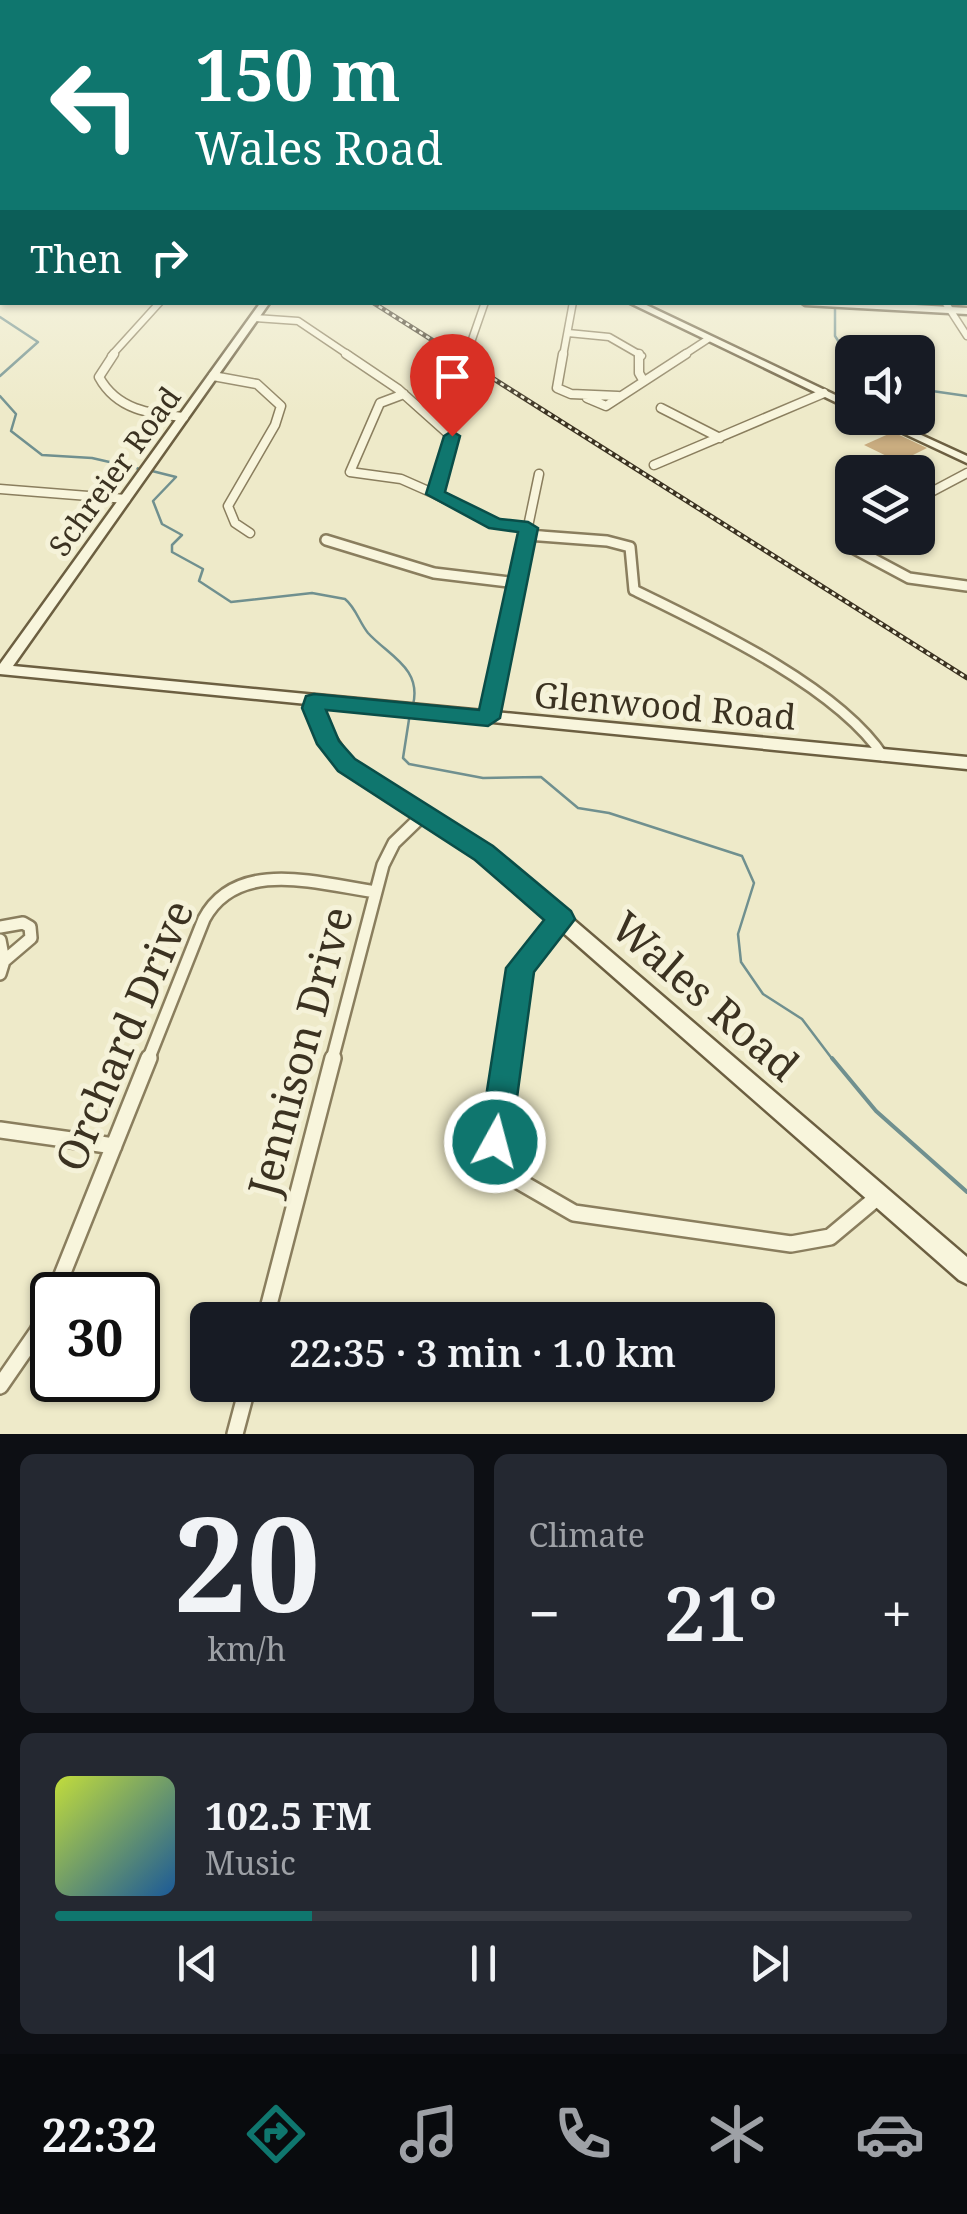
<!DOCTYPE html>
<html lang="en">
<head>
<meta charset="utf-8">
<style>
  :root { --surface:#171b24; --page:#242831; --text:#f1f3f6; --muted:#9ea1a6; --line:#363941; --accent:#0f766e }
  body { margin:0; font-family:"Noto Serif",serif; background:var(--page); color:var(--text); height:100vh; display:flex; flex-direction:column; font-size:38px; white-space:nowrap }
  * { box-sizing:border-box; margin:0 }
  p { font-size:32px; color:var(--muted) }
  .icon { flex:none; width:55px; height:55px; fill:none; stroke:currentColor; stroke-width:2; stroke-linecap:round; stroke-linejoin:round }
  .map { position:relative; height:1434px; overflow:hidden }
  .drawer { display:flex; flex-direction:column; gap:20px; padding:20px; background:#0d0f14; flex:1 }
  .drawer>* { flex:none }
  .top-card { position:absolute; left:0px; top:0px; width:968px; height:305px; box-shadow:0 2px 8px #0004; background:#0f766e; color:#fff; overflow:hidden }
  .tools { position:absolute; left:835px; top:335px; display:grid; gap:20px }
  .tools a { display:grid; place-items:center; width:100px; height:100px; border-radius:15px; background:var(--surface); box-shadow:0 2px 8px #0004; font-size:50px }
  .speed { position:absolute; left:30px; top:1272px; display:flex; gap:20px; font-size:50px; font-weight:700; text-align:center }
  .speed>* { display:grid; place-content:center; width:130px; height:130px; border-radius:50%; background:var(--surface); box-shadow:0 2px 8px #0004; line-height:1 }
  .speed .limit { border:5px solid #111; border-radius:15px; background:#fff; color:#111 }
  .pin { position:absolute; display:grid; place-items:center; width:85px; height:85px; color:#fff; margin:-102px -42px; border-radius:50% 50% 50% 0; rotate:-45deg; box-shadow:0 0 10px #0007 }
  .pin .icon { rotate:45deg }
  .me { position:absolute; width:110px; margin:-55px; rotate:7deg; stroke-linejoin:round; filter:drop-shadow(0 0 8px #0008) }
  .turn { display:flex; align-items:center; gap:35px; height:210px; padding:0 30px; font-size:45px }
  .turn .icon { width:130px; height:130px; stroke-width:2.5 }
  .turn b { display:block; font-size:70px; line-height:85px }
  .then { display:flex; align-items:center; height:95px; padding:0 30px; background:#0003; gap:20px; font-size:38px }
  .big { font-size:75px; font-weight:600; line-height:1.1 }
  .drawer .card { flex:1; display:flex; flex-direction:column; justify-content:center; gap:15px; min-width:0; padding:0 35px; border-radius:15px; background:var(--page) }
  .drawer .dial { align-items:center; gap:0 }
  .dial b { font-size:130px; line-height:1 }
  .song { display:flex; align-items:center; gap:30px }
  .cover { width:120px; height:120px; border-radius:15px; background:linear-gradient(135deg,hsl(70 70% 55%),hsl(210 70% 35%)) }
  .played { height:10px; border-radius:5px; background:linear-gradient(90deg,var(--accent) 30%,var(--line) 30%) }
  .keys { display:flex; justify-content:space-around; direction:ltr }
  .heat { display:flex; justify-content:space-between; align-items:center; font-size:55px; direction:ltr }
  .drawer .tiles { flex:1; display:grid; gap:20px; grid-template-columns:1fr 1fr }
  .card:last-child { grid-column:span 2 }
  .trip { position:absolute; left:190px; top:1302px; width:585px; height:100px; border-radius:15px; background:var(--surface); box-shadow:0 2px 8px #0004; font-weight:600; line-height:100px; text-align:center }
  .dock { display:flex; height:160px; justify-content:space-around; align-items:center; background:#090b0e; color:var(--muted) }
  .dock .icon { width:70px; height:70px }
  .dock .current { color:var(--accent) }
  .dock b { font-size:45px; color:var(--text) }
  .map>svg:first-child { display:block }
</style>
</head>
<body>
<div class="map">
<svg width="967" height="1434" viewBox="0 0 967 1434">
  <rect width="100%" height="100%" fill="#eeeac9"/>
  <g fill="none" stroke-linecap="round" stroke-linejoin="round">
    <path stroke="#70908f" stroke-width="2.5" d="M 835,306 L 835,336 L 852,362
      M 0,317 L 38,342 L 0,376
      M 918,389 L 967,396
      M 0,396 L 16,414 L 11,431 L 42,455 L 92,458 L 140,469
      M 148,470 L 176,477 L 153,501 L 162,524 L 182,535 L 172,545 L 172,552 L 203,569 L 199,581 L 231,602 L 312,593 L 345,599 C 356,608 359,622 368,633 C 389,656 422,668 413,705
      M 410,713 L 403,758 L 409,764 L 483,778 L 541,777 L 578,808 L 609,813 L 742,856 L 754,883 L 738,934 L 741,962 L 763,994 L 802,1019 L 833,1060"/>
    <path stroke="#70908f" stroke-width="4" d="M 832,1058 L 876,1111 L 967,1192"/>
  </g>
  <path fill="#caad80" d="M 893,432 L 927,448 L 899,462 L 864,445 Z"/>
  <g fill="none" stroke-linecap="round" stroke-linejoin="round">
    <g stroke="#8a7e5e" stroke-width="9">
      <path id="street-far4" d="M 945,302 L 967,336
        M 255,318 L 298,321 L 350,356
        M 568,333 L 609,337 L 642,356
        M 469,348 L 485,302
        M 111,356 L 160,302
        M 563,356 L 573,302
        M 682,356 L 708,339"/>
    </g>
    <g stroke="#8a7e5e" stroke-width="11">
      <path id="street-far3" d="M 114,354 L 99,377 C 117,410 150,414 184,417
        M 346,354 L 398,389 L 454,439 L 435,494 L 496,524 L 529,528
        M 563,354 L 557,388 L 571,394 L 618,396
        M 639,354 L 639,373 L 643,380
        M 213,376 L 257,384 L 281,406 L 275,425 L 228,506 L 235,523 L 250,533
        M 404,394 L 380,403 L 350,472 L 401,479 L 435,494
        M 587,398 L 606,406 L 686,354
        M 661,408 L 720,438
        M 654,465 L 824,393
        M 0,489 L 126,499
        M 918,499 L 967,473
        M 527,535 L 545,536
        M 526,536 L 539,474
        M 849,536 L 852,533"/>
    </g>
    <g stroke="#8a7e5e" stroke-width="14">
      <path id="street-far2" d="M 851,534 L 845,541 L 851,547 L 909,578 L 967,586
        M 527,535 L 607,541 L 630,547 L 634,590 C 708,626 838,687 883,756
        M 326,540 L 434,573 L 517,583
        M 489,718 L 527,534"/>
    </g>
    <g stroke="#8a7e5e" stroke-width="16">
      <path id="street-far1" d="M 0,927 L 23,923 L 30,927 L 31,938 L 4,961 L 0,974
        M 0,940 L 4,961
        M 148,1060 L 204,919 C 237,857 320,884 376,892
        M 332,1060 L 383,865 L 394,843 L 425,813
        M 507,1060 L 520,968 L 562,919"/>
    </g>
    <g stroke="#8a7e5e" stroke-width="20">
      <path id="street" d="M 507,1058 L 495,1142 L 515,1179 L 574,1213 L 791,1244 L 830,1237 L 879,1196
        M 0,1130 L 114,1146
        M 54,1295 L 149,1058
        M 265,1320 L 333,1058
        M 0,1386 L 38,1331 L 52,1298
        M 235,1434 L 248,1385"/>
    </g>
    <g stroke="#6c5f41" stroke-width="5">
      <path id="secondary" d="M 0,254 L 2,254 L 2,258 L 0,258 Z
        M 261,302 L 270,302 L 13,666 L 967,757 L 967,769 L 322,705 L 325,722 L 352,761 L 490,848 L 967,1257 L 967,1284 L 959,1280 L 478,858 L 340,769 L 310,722 L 307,704 L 0,674 L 0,664 Z
        M 628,302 L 640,302 L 852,403 L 852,410 Z
        M 801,302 L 862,302 L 967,308 L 967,314 L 805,305 Z
        M 871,418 L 884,418 L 967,456 L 967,463 Z"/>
    </g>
    <use href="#street-far4" stroke="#f8f5dc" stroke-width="6"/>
    <use href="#street-far3" stroke="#f8f5dc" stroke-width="8"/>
    <use href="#street-far2" stroke="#f8f5dc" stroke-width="9"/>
    <use href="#street-far1" stroke="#f8f5dc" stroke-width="11"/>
    <use href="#street" stroke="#f8f5dc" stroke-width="15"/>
    <use href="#secondary" fill="#f8f5dc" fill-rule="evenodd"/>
    <g stroke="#3b3221" stroke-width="5">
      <path id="rail" d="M 372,302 L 967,678"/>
    </g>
    <use href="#rail" stroke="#f5f2d9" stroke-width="2.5" stroke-dasharray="4" stroke-linecap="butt"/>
  </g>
  <linearGradient id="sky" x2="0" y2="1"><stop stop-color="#8fbad8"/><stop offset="0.52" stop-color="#f7f6e7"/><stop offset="1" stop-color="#f7f6e7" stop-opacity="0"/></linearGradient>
  <rect width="967" height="414" fill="url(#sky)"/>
  <path fill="#0f766e" stroke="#0a4d48" stroke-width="2.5" d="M 452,431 L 460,436 L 445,492 L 500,519 L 528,522 L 538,528 L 500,718 L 488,726 L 326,710 L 339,741 L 355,759 L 493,846 L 571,911 L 575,919 L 534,972 L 511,1142 L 507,1153 L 495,1157 L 484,1153 L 479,1142 L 506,968 L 544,920 L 475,860 L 338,771 L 317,744 L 302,708 L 306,696 L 314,694 L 479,710 L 518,532 L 489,528 L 426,494 L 444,436 Z"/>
  <g text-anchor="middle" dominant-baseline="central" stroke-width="10" stroke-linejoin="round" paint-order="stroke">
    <g font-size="30" fill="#3b3221" stroke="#f5f2d9">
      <text transform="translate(114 471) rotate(-54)">Schreier Road</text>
    </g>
    <g font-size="35" fill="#3b3221" stroke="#f5f2d9">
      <text transform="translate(665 705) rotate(5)">Glenwood Road</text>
    </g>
    <g font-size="42" fill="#3b3221" stroke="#f5f2d9">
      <text transform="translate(706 995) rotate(41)">Wales Road</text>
      <text transform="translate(123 1035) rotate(-67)">Orchard Drive</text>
      <text transform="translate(299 1051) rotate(-75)">Jennison Drive</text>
    </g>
  </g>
</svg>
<div class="tools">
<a><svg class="icon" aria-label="sound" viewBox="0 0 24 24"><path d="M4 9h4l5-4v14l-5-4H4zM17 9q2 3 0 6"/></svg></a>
<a><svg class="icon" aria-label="layers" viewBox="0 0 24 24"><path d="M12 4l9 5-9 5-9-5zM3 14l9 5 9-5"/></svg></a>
</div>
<div class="speed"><div class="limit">30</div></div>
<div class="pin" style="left:452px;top:436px;background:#d93025"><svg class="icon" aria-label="arrive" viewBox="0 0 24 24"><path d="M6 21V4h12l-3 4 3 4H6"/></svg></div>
<svg class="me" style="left:495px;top:1142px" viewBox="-20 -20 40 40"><circle r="17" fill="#0f766e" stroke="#fff" stroke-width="3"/><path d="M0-11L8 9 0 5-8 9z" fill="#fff"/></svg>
<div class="trip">22:35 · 3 min · 1.0 km</div>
<div class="top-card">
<div class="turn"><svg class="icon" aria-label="left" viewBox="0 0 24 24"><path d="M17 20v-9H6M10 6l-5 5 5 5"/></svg><div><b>150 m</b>Wales Road</div></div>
<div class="then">Then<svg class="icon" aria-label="right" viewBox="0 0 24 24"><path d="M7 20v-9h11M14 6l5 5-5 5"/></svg></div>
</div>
</div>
<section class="drawer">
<div class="tiles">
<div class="card dial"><b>20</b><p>km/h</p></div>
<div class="card"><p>Climate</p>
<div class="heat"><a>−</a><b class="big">21°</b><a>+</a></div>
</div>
<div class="card">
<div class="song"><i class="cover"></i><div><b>102.5 FM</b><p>Music</p></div></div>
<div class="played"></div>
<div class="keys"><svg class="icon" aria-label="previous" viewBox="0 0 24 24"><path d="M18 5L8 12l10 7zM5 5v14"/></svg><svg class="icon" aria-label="pause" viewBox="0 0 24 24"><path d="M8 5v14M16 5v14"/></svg><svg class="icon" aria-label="next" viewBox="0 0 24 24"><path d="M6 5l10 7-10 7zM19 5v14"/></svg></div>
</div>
</div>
</section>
<nav class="dock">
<b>22:32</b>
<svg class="icon current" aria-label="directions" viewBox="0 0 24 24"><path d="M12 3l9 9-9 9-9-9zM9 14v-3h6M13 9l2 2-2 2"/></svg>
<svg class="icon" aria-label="music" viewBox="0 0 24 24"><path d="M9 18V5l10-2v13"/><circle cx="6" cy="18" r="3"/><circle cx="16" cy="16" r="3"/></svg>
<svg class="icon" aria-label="phone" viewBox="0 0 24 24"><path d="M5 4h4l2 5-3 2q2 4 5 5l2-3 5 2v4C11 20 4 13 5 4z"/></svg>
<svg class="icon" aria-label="climate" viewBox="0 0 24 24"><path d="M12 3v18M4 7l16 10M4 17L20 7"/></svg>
<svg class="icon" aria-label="car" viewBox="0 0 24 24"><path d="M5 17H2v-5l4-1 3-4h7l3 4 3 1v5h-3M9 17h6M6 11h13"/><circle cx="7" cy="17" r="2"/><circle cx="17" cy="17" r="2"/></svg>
</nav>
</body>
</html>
